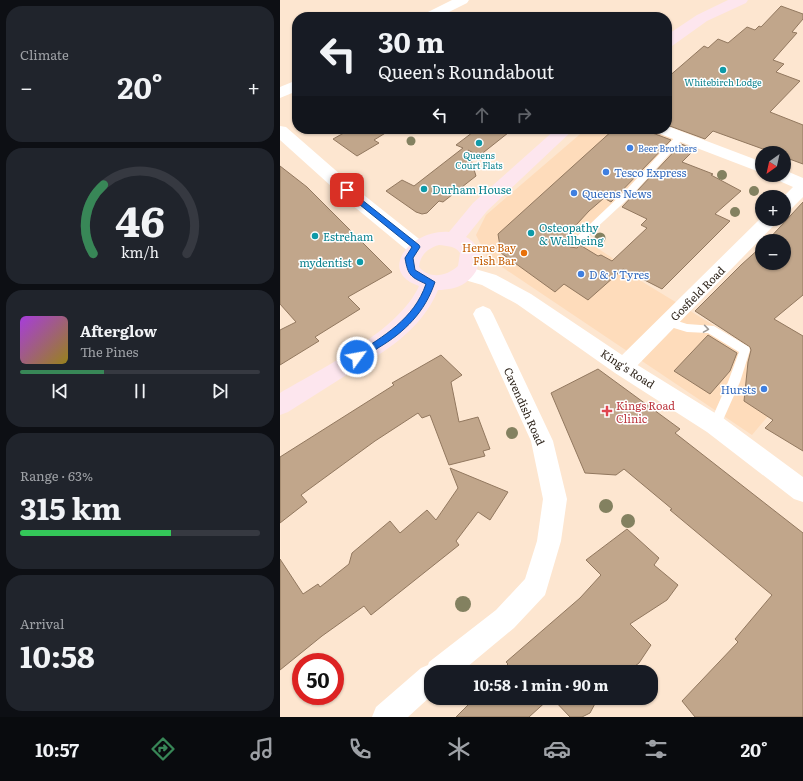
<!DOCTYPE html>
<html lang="en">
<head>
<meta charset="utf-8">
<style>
  :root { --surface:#171b24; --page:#20242c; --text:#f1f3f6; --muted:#9ea1a6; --line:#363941; --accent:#388757 }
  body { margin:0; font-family:Literata,serif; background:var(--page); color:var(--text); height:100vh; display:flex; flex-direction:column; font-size:15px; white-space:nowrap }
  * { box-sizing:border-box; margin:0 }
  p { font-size:13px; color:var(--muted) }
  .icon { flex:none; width:22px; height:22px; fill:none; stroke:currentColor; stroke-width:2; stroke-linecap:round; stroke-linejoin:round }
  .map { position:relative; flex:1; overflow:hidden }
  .details { display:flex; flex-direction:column; gap:6px; padding:6px; background:#0d0f14; width:280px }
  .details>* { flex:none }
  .banner { position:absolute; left:12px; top:12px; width:380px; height:122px; border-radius:16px; box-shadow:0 1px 3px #0004; background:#171b24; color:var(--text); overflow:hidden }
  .needle { width:26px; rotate:213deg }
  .fabs { position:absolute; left:475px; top:146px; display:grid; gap:8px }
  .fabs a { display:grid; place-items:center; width:36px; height:36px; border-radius:50%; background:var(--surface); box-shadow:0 1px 3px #0004; font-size:20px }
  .speed { position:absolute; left:12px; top:653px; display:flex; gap:8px; font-size:20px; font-weight:700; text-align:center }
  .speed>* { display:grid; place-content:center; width:52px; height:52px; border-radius:50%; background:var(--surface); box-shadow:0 1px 3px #0004; line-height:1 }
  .speed .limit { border:6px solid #d22; background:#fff; color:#111 }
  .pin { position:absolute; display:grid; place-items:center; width:34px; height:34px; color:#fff; margin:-17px; border-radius:8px; box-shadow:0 2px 6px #0006 }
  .me { position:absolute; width:44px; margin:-22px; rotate:58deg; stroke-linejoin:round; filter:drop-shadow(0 0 3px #0008) }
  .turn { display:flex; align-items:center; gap:14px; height:84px; padding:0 20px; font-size:18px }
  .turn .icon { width:52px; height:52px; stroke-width:2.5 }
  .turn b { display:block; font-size:28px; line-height:34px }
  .lanes { display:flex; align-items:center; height:38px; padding:0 20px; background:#0003; justify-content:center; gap:20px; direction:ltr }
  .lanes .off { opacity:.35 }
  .big { font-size:30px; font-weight:700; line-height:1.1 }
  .details .tile { flex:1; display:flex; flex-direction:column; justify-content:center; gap:6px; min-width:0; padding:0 14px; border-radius:16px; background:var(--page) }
  .details .dial { align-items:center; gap:0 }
  .dial svg { height:104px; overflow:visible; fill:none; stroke:var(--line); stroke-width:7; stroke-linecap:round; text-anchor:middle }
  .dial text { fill:var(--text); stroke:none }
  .song { display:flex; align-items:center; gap:12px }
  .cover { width:48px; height:48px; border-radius:6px; background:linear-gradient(135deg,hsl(280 70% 55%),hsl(50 70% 35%)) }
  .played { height:4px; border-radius:2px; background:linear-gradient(90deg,var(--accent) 35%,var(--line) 35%) }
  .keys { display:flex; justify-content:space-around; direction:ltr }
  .heat { display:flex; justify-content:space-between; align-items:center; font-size:22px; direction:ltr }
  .charge { height:6px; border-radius:3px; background:linear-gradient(90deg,#34c759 63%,var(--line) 0) }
  .trip { position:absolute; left:144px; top:665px; width:234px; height:40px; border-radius:16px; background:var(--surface); box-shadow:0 1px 3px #0004; font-weight:700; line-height:40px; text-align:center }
  .tabs { display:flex; height:64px; justify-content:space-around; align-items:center; background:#090b0e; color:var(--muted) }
  .tabs .icon { width:28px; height:28px }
  .tabs .selected { color:var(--accent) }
  .tabs b { font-size:18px; color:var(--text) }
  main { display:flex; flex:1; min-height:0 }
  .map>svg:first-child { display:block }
</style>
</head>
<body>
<main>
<section class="details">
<div class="tile"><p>Climate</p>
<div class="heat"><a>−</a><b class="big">20°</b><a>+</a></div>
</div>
<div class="tile dial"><svg viewBox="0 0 100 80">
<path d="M14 69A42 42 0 1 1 86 69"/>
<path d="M14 69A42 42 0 0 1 22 16" stroke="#388757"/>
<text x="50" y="56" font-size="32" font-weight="700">46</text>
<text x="50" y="72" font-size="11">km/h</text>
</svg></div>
<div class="tile">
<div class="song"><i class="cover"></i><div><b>Afterglow</b><p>The Pines</p></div></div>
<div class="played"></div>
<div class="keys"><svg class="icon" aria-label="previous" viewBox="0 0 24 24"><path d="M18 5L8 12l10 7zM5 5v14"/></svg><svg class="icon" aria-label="pause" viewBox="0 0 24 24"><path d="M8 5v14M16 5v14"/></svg><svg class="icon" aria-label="next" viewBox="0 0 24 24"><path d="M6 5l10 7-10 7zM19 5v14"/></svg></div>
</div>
<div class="tile"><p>Range · 63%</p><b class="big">315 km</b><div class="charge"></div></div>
<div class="tile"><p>Arrival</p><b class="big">10:58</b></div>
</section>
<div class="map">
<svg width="523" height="717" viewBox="0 0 523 717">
  <rect width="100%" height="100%" fill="#fde6d0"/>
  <path fill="#fedcbb" d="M 306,129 L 369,129 L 402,141 L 305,240 L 346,267 L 348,273 L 520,378 L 472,435 L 207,257 L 196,235 L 206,215 Z"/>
  <path fill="#c1a68b" stroke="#92785f" d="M 501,6 L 523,14 L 523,19 L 512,32 L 517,33 L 493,60 L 504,64 L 496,72 L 520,81 L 490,112 L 523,125 L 523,164 L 504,157 L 504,153 L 494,153 L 433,131 L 425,139 L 387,125 L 387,78 L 424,46 L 428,48 L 438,39 L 448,43 L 467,27 L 475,30 L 479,26 L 481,27 Z
    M 71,129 L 112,129 L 94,140 L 99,143 L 77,156 L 53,139 Z
    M 197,129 L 233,129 L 199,156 L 188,150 L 196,176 L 163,202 L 159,201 L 147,213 L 142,214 L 136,212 L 106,191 L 122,180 L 134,186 L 183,148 L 176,145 Z
    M 334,129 L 362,129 L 391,140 L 331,202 L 324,198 L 309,211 L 286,236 L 292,239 L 288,244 L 290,247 L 297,248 L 300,245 L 318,256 L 321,255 L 332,261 L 367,228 L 361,225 L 367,219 L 342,207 L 401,144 L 415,149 L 402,162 L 433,174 L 431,175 L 461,191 L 435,214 L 450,221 L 382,289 L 343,269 L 308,300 L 284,284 L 275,292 L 221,253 L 218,234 Z
    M 0,166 L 27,187 L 112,272 L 68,297 L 80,309 L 35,337 L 39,341 L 0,365 L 0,330 L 16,322 L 0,304 Z
    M 523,202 L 523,295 L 494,319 L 523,336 L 523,451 L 485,428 L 493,420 L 464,401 L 468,362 L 471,350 L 470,347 L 415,311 L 461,265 L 482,246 L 482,263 L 504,263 L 504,241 L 487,241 Z
    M 428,335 L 457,353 L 450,371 L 430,394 L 394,371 Z
    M 161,355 L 182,375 L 171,382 L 179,422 L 198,417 L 210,449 L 203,451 L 205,456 L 169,465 L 150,415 L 142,418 L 138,413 L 95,441 L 21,495 L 27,502 L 0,523 L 0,457 L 114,385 L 112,383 Z
    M 318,369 L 400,429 L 395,433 L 523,533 L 523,717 L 415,717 L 402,701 L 458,642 L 455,639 L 492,595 L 390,510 L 392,509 L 344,469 L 336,475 L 305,473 L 271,393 Z
    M 170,468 L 228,492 L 210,520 L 198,512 L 176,541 L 179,545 L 91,615 L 84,606 L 42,636 L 0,670 L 0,559 L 23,594 L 38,584 L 40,587 L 69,564 L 72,553 L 110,521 L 120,533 L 147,510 L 156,520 L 178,488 Z
    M 347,529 L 379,558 L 374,565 L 398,585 L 387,600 L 350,624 L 371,645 L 359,663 L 347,672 L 220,672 L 228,664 L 226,662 L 300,598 L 321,575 L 306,560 Z
    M 195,698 L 270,698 L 249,717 L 176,717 Z
    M 272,698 L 318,698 L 310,713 L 302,717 L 290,717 Z"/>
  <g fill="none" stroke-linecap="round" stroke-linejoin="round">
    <path fill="#fff" fill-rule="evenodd" d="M 400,134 L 403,135 L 403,139 L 352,195 L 297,246 L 291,246 L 289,244 L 291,242 L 346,190 L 397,135 Z
      M 388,318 L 407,324 L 434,326 L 469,347 L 470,350 L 460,382 L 439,429 L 435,430 L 431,429 L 429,425 L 448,382 L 459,352 L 428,333 L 407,332 L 384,325 L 383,322 Z"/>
    <path fill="#fff" fill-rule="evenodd" d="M 172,0 L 189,0 L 187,3 L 159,17 L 142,17 L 144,14 Z
      M 17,80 L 17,91 L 0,98 L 0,87 Z
      M 387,126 L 482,162 L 482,173 L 375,132 L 373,129 L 387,129 Z
      M 504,170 L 523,178 L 523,197 L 510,210 L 504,212 L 504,197 L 503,197 L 513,187 L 495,179 L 492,175 L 504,175 Z
      M 482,217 L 482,219 L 500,219 L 350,373 L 343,376 L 336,373 L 332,367 L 336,361 Z
      M 203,306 L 210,309 L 213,314 L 273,441 L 287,499 L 281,541 L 265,595 L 234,628 L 181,672 L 151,672 L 151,696 L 128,717 L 92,717 L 96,707 L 141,668 L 148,665 L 149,662 L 216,610 L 245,579 L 257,541 L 263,499 L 251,441 L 193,314 L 196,309 Z"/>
    <path fill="#fff" fill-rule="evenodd" d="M 0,126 L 6,127 L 85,196 L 143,242 L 146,247 L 143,252 L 136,254 L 129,252 L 71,204 L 0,140 Z
      M 185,266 L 216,275 L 251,294 L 351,361 L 443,418 L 523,477 L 523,502 L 514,499 L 427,432 L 335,373 L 237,304 L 202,285 L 178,278 L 175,273 L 178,268 Z"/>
    <path fill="#fde6ee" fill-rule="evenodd" d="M 448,0 L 468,0 L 466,3 L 427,21 L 392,46 L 387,47 L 387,35 L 417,15 Z
      M 276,129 L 294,129 L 207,211 L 186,237 C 206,247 202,272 185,283 C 178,288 167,290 158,290 C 141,331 104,352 68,374 C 48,387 28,399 8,412 L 0,415 L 0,393 C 42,368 119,331 139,286 C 96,272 131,229 169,232 L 193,203 ZM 159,245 C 167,246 176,246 180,253 L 178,266 C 167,276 150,280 139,267 C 140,255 148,248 159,245 Z"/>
  </g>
  <g fill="#838160">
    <circle cx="131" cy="141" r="4.5"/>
    <circle cx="442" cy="175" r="5"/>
    <circle cx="474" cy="191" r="5"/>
    <circle cx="455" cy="212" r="5"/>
    <circle cx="320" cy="238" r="5.5"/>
    <circle cx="232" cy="433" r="6"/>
    <circle cx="326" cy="506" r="7"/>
    <circle cx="348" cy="521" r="7"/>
    <circle cx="183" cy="604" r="8"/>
  </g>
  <defs><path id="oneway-chevron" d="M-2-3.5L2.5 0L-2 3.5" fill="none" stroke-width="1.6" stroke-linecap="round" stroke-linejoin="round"/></defs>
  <use stroke="#9f9a96" href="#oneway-chevron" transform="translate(426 329) rotate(9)"/>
  <path fill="#1a73e8" stroke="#114b97" d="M 67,188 L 139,245 L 140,247 L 133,258 L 135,270 L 155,282 C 145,312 125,332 98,348 C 91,353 84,358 77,361 L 72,357 L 74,355 C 104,336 134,319 146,284 C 131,277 128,276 125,258 L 132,247 L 64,192 L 63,190 Z"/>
  <g fill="#0f9aa8" stroke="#fff" stroke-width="1.5">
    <circle cx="443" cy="70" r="4"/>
    <circle cx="199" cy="143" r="4"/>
    <circle cx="144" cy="189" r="4"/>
    <circle cx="251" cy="233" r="4"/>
    <circle cx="35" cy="236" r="4"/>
    <circle cx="80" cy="262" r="4"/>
  </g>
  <g fill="#3f7fe0" stroke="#fff" stroke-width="1.5">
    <circle cx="350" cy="148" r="4"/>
    <circle cx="326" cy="172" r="4"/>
    <circle cx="294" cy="193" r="4"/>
    <circle cx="301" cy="274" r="4"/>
    <circle cx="484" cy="389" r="4"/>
  </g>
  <circle fill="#e8710a" stroke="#fff" stroke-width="1.5" cx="244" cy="253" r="4"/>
  <path fill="#e0444e" stroke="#fff" stroke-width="1.5" d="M325 405h4v4h4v4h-4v4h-4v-4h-4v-4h4z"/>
  <g text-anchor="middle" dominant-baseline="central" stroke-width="3" stroke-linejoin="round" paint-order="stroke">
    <g font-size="9" fill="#0d838f" stroke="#fff">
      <text x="443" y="82">Whitebirch Lodge</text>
      <text x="199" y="155">Queens<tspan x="199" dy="10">Court Flats</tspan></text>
    </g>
    <g font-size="9" fill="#366cbe" stroke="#fff" text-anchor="start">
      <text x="358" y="148">Beer Brothers</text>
    </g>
    <g font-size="11" fill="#366cbe" stroke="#fff" text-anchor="start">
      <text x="334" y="172">Tesco Express</text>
      <text x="302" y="193">Queens News</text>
      <text x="309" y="274">D &amp; J Tyres</text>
      <text x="476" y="389" text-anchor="end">Hursts</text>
    </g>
    <g font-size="11" fill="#0d838f" stroke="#fff" text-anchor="start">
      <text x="152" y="189">Durham House</text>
      <text x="259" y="227">Osteopathy<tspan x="259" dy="13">&amp; Wellbeing</tspan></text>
      <text x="43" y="236">Estreham</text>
      <text x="72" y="262" text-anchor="end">mydentist</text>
    </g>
    <g font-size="11" fill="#c56008" stroke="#fff" text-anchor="end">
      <text x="236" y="247">Herne Bay<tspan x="236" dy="13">Fish Bar</tspan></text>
    </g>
    <g font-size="11" fill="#291f15" stroke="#fff">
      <text transform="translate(417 293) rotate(-45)">Gosfield Road</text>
      <text transform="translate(348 368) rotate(33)">King's Road</text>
      <text transform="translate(245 406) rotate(66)">Cavendish Road</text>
    </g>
    <g font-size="11" fill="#be3a42" stroke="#fff" text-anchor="start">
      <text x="336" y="405">Kings Road<tspan x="336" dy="13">Clinic</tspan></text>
    </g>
  </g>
</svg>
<div class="fabs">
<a><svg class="needle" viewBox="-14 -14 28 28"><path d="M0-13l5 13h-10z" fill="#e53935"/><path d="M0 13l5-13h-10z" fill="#9ea1a6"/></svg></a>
<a>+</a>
<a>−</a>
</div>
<div class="speed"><div class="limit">50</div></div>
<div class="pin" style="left:67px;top:190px;background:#d93025"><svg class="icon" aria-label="arrive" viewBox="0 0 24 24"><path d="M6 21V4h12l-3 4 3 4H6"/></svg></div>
<svg class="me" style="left:77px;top:357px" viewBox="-20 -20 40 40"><circle r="17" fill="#1a73e8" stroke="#fff" stroke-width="3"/><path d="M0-11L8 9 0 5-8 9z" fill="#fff"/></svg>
<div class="trip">10:58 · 1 min · 90 m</div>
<div class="banner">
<div class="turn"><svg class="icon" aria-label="left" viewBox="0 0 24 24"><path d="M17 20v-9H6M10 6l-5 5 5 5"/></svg><div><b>30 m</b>Queen's Roundabout</div></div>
<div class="lanes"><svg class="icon" aria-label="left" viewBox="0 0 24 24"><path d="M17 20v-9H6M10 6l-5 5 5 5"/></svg><svg class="icon off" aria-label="ahead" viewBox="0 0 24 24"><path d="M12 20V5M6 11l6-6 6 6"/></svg><svg class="icon off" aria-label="right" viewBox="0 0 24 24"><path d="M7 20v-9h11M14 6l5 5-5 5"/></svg></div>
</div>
</div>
</main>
<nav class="tabs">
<b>10:57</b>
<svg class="icon selected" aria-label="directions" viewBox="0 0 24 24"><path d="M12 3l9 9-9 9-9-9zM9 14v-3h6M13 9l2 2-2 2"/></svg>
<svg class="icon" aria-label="music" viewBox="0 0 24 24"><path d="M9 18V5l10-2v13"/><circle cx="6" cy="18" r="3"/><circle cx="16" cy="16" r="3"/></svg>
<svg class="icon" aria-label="phone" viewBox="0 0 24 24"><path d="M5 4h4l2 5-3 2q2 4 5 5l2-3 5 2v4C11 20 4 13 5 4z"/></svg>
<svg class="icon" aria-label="climate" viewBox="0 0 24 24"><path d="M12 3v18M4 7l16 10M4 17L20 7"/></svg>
<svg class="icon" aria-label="car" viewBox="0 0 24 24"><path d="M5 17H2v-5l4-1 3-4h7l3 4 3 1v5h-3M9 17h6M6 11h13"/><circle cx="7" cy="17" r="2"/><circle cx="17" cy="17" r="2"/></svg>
<svg class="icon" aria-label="filters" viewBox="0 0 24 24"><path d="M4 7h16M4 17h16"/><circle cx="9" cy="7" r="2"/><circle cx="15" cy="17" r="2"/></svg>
<b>20°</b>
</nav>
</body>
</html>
